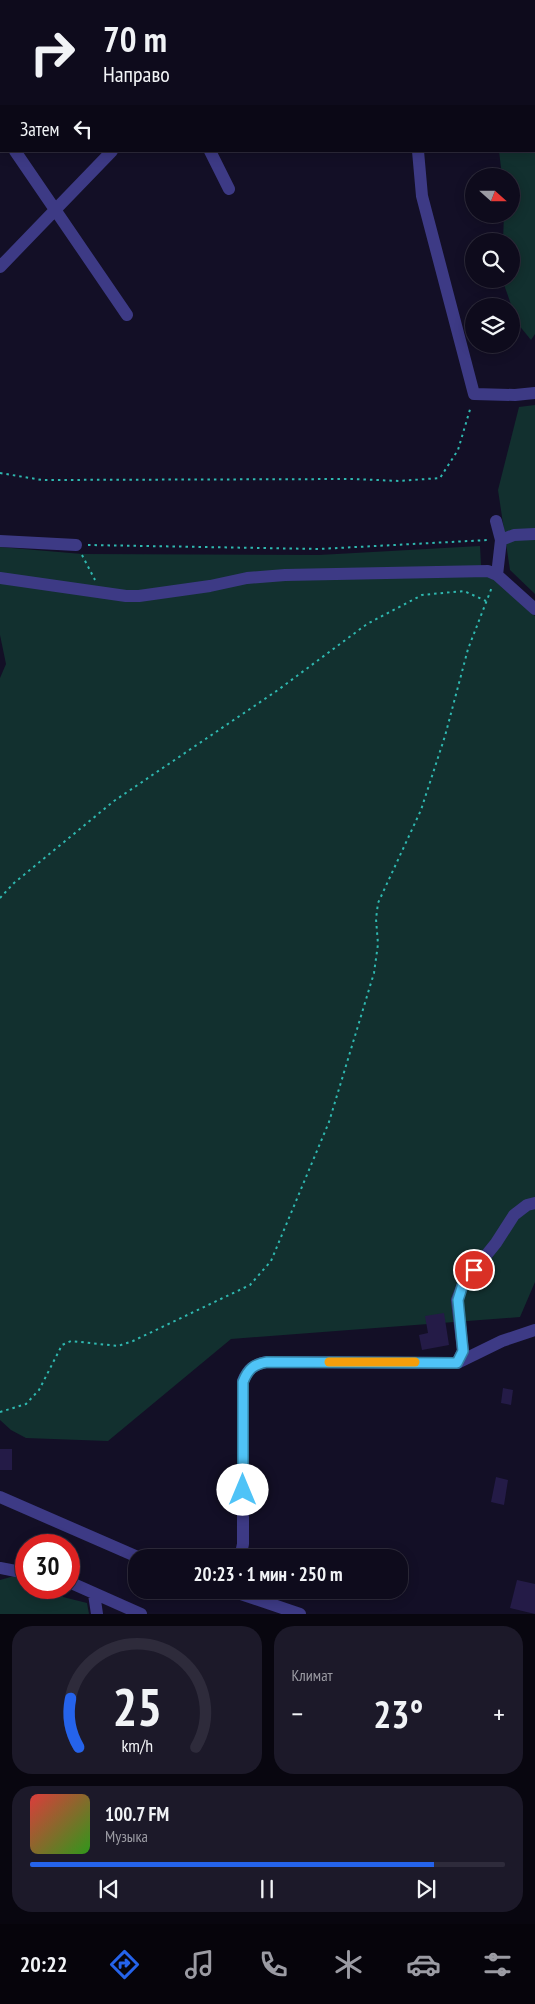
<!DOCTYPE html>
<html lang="ru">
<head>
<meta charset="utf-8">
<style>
  :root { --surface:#0e0b1c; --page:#1c1929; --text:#f1f3f6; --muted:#9b9ba3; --line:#2e2b3b; --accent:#2563eb }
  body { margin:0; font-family:"PT Sans Narrow",sans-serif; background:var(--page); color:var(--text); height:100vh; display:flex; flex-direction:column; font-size:19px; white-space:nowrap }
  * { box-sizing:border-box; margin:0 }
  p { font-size:16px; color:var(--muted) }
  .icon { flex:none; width:28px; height:28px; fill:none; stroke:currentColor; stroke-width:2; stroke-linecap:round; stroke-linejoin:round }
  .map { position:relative; height:1614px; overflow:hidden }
  .drawer { display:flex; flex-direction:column; gap:12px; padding:12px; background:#08060f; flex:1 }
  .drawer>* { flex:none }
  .top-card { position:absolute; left:0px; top:0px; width:535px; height:152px; box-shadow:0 2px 12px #0003,0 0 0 1px var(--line); background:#0e0b1c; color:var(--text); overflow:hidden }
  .needle { width:32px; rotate:111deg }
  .fabs { position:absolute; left:465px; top:168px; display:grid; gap:10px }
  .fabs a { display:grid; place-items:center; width:55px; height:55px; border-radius:50%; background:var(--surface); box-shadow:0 2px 12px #0003,0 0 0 1px var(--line); font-size:25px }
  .speed { position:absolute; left:15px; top:1534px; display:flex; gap:10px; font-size:25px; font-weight:700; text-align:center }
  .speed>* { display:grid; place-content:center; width:65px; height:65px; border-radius:50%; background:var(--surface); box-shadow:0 2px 12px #0003,0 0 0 1px var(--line); line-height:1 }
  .speed .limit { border:8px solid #d22; background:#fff; color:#111 }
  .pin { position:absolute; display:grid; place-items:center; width:42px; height:42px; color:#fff; margin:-21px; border:2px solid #fff; border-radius:50%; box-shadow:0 1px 5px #0007 }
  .me { position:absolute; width:55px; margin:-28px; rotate:0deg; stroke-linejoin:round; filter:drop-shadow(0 0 4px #0008) }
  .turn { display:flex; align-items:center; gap:18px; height:105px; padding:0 20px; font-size:22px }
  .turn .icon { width:65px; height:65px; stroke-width:2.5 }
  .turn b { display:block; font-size:35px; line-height:42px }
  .then { display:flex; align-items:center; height:48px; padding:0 20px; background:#0003; gap:10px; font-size:19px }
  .big { font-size:38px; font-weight:700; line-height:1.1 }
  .drawer .tile { flex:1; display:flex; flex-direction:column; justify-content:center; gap:8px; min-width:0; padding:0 18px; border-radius:20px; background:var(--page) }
  .drawer .dial { align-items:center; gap:0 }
  .dial svg { height:130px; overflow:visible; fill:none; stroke:var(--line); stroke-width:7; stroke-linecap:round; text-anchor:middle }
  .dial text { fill:var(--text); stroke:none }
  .song { display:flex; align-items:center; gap:15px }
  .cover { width:60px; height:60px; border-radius:8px; background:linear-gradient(135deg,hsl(0 70% 55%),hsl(110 70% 35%)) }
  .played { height:5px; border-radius:2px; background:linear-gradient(90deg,var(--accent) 85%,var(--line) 85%) }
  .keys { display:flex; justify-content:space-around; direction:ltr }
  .heat { display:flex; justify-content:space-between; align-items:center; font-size:28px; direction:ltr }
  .drawer .tiles { flex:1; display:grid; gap:12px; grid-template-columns:1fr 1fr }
  .tile:last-child { grid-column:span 2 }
  .trip { position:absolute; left:128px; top:1549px; width:280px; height:50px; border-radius:20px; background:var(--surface); box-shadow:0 2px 12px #0003,0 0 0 1px var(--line); font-weight:700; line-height:50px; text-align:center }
  .tab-bar { display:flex; height:80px; justify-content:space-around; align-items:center; background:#06040b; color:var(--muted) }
  .tab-bar .icon { width:35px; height:35px }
  .tab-bar .current { color:var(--accent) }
  .tab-bar b { font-size:22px; color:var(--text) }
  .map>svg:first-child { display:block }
</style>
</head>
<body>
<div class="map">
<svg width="535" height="1614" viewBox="0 0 535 1614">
  <rect width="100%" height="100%" fill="#130f26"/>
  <path fill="#12302f" d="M 535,87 L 535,334 L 531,340 L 518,324 L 502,279 L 511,279 L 511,241 L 503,241 L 504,214 L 511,214 L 511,176 L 502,176 L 499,151 L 534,151 Z
    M 535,405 L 535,594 L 510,570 L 498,490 L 519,407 Z
    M 480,546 L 481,565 L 535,616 L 535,1282 L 520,1317 L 231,1339 L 108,1441 L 26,1438 L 11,1430 L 0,1420 L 0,678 L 6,664 L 0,635 L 0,547 L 82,554 L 319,555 Z
    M 14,1576 L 26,1580 L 26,1588 L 57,1588 L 63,1597 L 87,1603 L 89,1614 L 0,1614 L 0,1580 Z"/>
  <path fill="#241b47" d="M 444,1313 L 449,1345 L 422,1350 L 419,1335 L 428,1333 L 425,1316 Z
    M 503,1388 L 513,1390 L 511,1405 L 501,1403 Z
    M 0,1449 L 12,1449 L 12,1470 L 0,1470 Z
    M 496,1477 L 508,1480 L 504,1505 L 491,1502 Z
    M 517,1580 L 535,1584 L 535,1614 L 510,1608 Z"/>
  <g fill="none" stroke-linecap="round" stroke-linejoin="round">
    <path stroke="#2fb8b0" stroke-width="2" stroke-dasharray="2.5 4" stroke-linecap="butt" d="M 0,473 L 42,480 L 354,479 L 399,481 L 440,478 L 458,450 L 471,406
      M 88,545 L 319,549 L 488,540
      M 82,555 L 95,580
      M 0,898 L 14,883 L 114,801 L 278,690 L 367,624 L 422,595 L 464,591 L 486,601
      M 0,1412 L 26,1404 L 39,1390 L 62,1345 L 71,1341 L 118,1346 L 133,1341 L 250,1285 L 271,1261 L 329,1122 L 374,973 L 378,944 L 376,919 L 378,903 L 421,810 L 445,736 L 468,649 L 492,587"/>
    <path stroke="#3d3a85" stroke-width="12" d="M 118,0 L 119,1
      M 264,0 L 265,1
      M 403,0 L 404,1
      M 0,129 L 1,131
      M 15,151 L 127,315
      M 210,151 L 229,189
      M 418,151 L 422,196 L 474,394 L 515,395 L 535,393
      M 0,267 L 112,151
      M 496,521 L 501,540 L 497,575
      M 501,540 L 514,535 L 535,534
      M 0,541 L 76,545
      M 0,578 L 126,596 L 139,596 L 210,586 L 247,578 L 285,575 L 488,571 L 497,575 L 535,609
      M 457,1363 L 463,1351 L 457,1300 L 463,1284 L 496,1243 L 514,1215 L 527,1205 L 535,1203
      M 0,1497 L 140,1558
      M 240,1558 L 243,1544 L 243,1381 C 248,1369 254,1364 267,1362 L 457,1363 L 502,1341 L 535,1330
      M 0,1568 L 26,1573
      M 69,1582 L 141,1614
      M 229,1590 L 300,1614
      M 94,1594 L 97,1614"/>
  </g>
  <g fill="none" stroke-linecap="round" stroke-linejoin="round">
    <g stroke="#337fa1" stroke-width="12">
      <path id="route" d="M 243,1490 L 243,1382 C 248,1369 254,1364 267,1362 L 457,1363 L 463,1351 L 458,1300 L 463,1284 L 474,1270"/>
    </g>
    <use href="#route" stroke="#4fc3f7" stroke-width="9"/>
    <path stroke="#f59e0b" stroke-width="9" d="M 329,1362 L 415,1362"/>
  </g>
</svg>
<div class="fabs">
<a><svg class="needle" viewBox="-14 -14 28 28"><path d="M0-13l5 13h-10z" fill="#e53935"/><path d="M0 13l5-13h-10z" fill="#9b9ba3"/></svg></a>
<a><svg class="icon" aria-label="search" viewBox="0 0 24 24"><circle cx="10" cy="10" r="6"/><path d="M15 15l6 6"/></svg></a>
<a><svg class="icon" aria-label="layers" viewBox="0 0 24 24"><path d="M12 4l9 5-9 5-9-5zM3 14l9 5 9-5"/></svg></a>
</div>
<div class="speed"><div class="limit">30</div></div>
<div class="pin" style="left:474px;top:1270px;background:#d93025"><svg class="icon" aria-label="arrive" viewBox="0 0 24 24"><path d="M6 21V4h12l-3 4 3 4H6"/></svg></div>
<svg class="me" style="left:243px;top:1490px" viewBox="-20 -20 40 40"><circle r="19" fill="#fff"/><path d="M0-13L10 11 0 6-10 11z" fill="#4fc3f7"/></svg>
<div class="trip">20:23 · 1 мин · 250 m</div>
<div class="top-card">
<div class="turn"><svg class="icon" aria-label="right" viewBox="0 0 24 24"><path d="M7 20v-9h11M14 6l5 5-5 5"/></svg><div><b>70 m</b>Направо</div></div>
<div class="then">Затем<svg class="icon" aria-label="left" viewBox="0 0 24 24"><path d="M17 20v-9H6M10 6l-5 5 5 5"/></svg></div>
</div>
</div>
<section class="drawer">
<div class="tiles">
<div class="tile dial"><svg viewBox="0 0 100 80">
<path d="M14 69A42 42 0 1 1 86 69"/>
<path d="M14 69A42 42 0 0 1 9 39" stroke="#2563eb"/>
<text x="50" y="56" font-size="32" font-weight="700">25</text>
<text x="50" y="72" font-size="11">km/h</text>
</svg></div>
<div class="tile"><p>Климат</p>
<div class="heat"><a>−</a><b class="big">23°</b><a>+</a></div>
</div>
<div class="tile">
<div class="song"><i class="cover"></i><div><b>100.7 FM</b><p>Музыка</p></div></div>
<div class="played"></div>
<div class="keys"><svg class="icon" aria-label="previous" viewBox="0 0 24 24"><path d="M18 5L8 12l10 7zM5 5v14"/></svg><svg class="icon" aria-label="pause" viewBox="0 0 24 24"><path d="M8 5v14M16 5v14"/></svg><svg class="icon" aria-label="next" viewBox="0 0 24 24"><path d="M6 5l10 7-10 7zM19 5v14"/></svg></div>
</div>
</div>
</section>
<nav class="tab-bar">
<b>20:22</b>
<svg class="icon current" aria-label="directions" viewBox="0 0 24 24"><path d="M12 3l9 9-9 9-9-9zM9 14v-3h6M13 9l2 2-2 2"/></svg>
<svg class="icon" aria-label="music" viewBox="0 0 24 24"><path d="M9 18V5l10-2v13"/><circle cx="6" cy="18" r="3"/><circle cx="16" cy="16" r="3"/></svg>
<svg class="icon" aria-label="phone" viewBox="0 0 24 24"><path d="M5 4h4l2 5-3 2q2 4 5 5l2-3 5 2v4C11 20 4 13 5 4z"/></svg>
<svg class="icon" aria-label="climate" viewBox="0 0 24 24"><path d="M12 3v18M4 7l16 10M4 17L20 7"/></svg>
<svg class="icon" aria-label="car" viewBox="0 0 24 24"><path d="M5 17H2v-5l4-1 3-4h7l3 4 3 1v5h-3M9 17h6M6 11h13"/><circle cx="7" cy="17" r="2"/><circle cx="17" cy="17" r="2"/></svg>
<svg class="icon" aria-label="filters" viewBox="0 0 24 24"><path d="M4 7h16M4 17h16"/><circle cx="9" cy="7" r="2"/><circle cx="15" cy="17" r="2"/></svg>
</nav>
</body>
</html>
